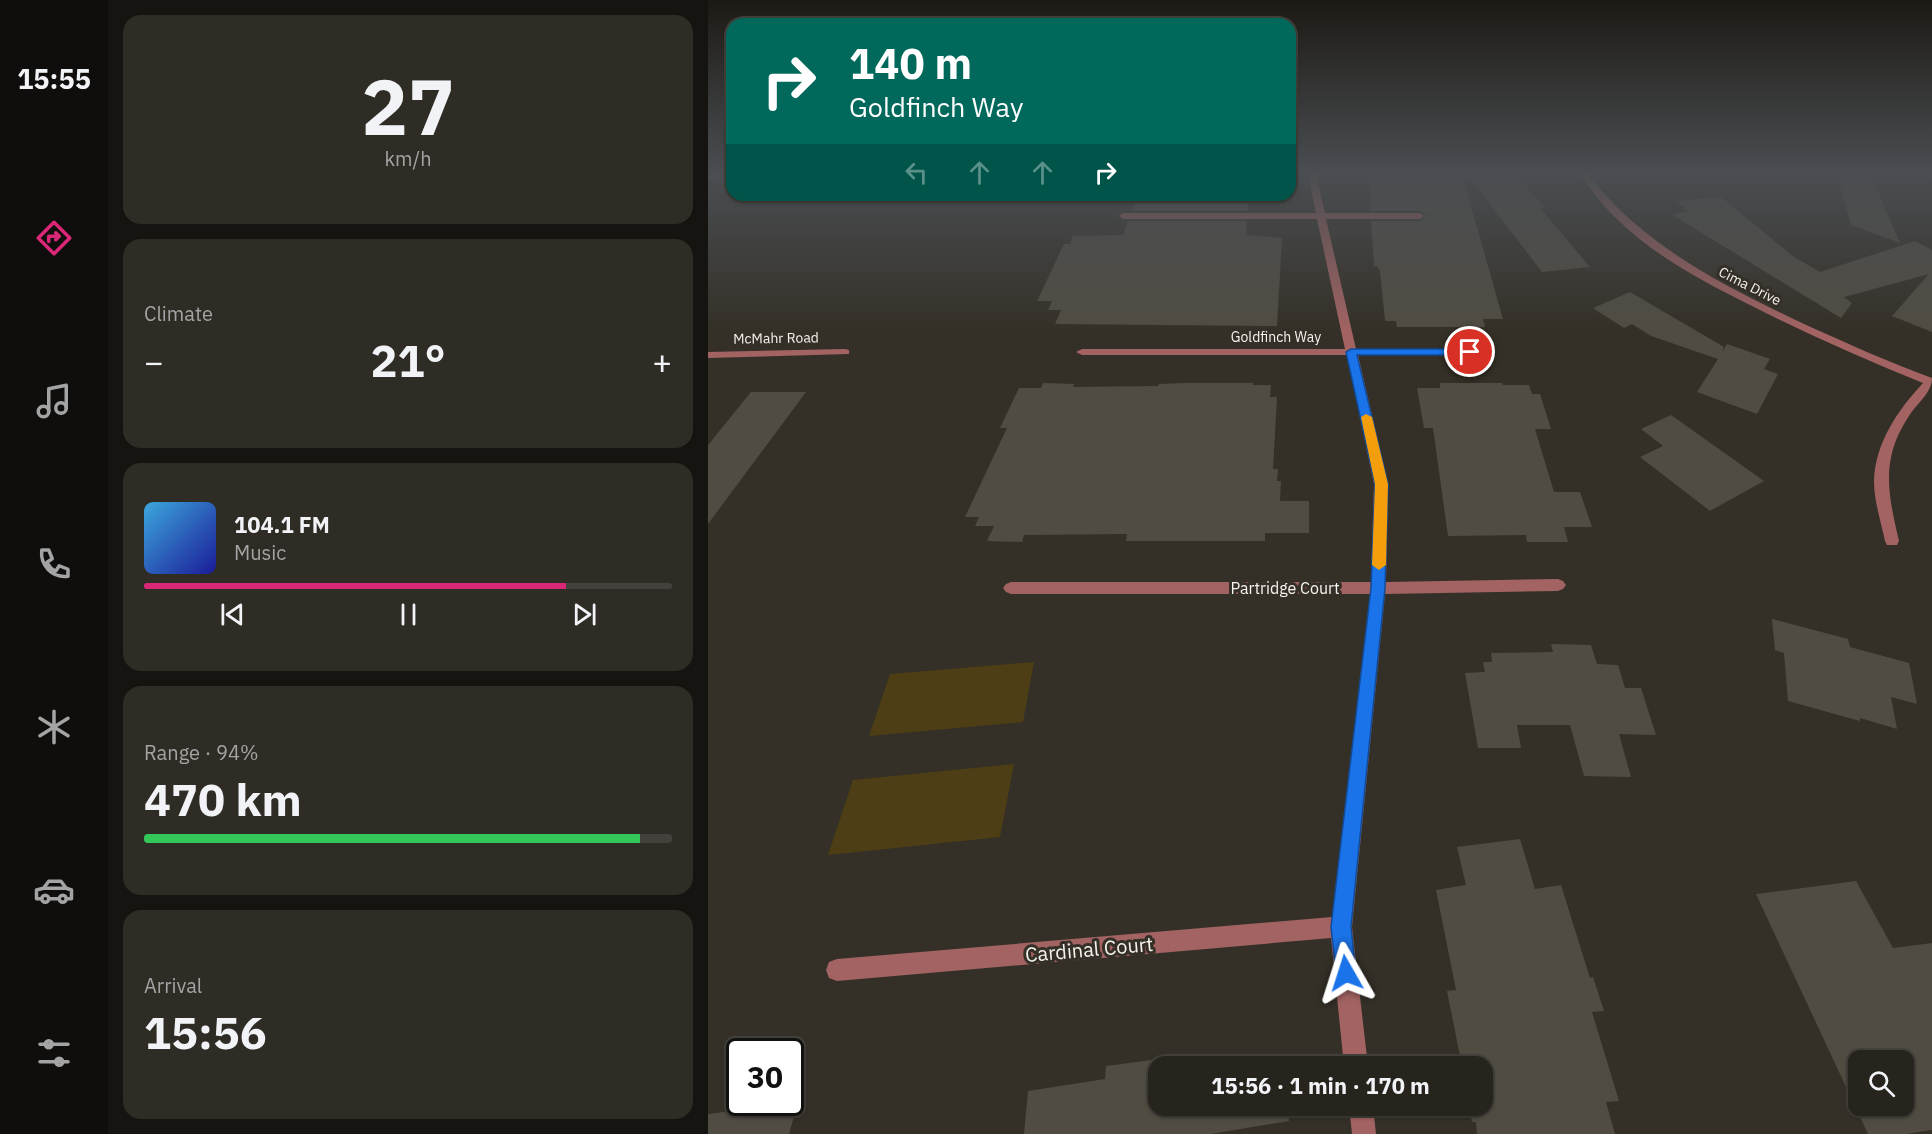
<!DOCTYPE html>
<html lang="en">
<head>
<meta charset="utf-8">
<style>
  :root { --surface:#27241d; --page:#2f2c26; --text:#f1f3f6; --muted:#a4a4a4; --line:#43413b; --accent:#db2777 }
  body { margin:0; font-family:"IBM Plex Sans",sans-serif; background:var(--page); color:var(--text); height:100vh; display:flex; flex-direction:column; font-size:22px; white-space:nowrap }
  * { box-sizing:border-box; margin:0 }
  p { font-size:20px; color:var(--muted) }
  .icon { flex:none; width:33px; height:33px; fill:none; stroke:currentColor; stroke-width:2; stroke-linecap:round; stroke-linejoin:round }
  .map { position:relative; flex:1; overflow:hidden }
  .details { display:flex; flex-direction:column; gap:15px; padding:15px; background:#151410; width:600px }
  .details>* { flex:none }
  .guide { position:absolute; left:18px; top:18px; width:570px; height:183px; border-radius:18px; box-shadow:0 2px 4px #0004,0 0 0 2px var(--line); background:#00695c; color:#fff; overflow:hidden }
  .buttons { position:absolute; left:1140px; top:1050px; display:grid; gap:12px }
  .buttons a { display:grid; place-items:center; width:66px; height:66px; border-radius:12px; background:var(--surface); box-shadow:0 2px 4px #0004,0 0 0 2px var(--line); font-size:30px }
  .speed { position:absolute; left:18px; top:1038px; display:flex; gap:12px; font-size:30px; font-weight:700; text-align:center }
  .speed>* { display:grid; place-content:center; width:78px; height:78px; border-radius:50%; background:var(--surface); box-shadow:0 2px 4px #0004,0 0 0 2px var(--line); line-height:1 }
  .speed .limit { border:3px solid #111; border-radius:9px; background:#fff; color:#111 }
  .pin { position:absolute; display:grid; place-items:center; width:51px; height:51px; color:#fff; margin:-26px; border:3px solid #fff; border-radius:50%; box-shadow:0 2px 6px #0007 }
  .me { position:absolute; width:66px; margin:-33px; rotate:354deg; stroke-linejoin:round; filter:drop-shadow(0 0 4px #0008) }
  .turn { display:flex; align-items:center; gap:21px; height:126px; padding:0 24px; font-size:27px }
  .turn .icon { width:78px; height:78px; stroke-width:2.5 }
  .turn b { display:block; font-size:42px; line-height:51px }
  .lanes { display:flex; align-items:center; height:57px; padding:0 24px; background:#0003; justify-content:center; gap:30px; direction:ltr }
  .lanes .off { opacity:.35 }
  .big { font-size:45px; font-weight:800; line-height:1.1 }
  .details .tile { flex:1; display:flex; flex-direction:column; justify-content:center; gap:9px; min-width:0; padding:0 21px; border-radius:18px; background:var(--page) }
  .details .dial { align-items:center; gap:0 }
  .dial b { font-size:78px; line-height:1 }
  .song { display:flex; align-items:center; gap:18px }
  .cover { width:72px; height:72px; border-radius:9px; background:linear-gradient(135deg,hsl(200 70% 55%),hsl(240 70% 35%)) }
  .played { height:6px; border-radius:3px; background:linear-gradient(90deg,var(--accent) 80%,var(--line) 80%) }
  .keys { display:flex; justify-content:space-around; direction:ltr }
  .heat { display:flex; justify-content:space-between; align-items:center; font-size:33px; direction:ltr }
  .charge { height:9px; border-radius:4px; background:linear-gradient(90deg,#34c759 94%,var(--line) 0) }
  .trip { position:absolute; left:440px; top:1056px; width:345px; height:60px; border-radius:18px; background:var(--surface); box-shadow:0 2px 4px #0004,0 0 0 2px var(--line); font-weight:800; line-height:60px; text-align:center }
  main { display:flex; flex:1; min-height:0 }
  .tabs { display:flex; flex-direction:column; width:108px; justify-content:space-around; align-items:center; background:#100e0c; color:var(--muted) }
  .tabs .icon { width:42px; height:42px }
  .tabs .selected { color:var(--accent) }
  .tabs b { font-size:27px; color:var(--text) }
  .map>svg:first-child { display:block }
</style>
</head>
<body>
<main>
<nav class="tabs">
<b>15:55</b>
<svg class="icon selected" aria-label="directions" viewBox="0 0 24 24"><path d="M12 3l9 9-9 9-9-9zM9 14v-3h6M13 9l2 2-2 2"/></svg>
<svg class="icon" aria-label="music" viewBox="0 0 24 24"><path d="M9 18V5l10-2v13"/><circle cx="6" cy="18" r="3"/><circle cx="16" cy="16" r="3"/></svg>
<svg class="icon" aria-label="phone" viewBox="0 0 24 24"><path d="M5 4h4l2 5-3 2q2 4 5 5l2-3 5 2v4C11 20 4 13 5 4z"/></svg>
<svg class="icon" aria-label="climate" viewBox="0 0 24 24"><path d="M12 3v18M4 7l16 10M4 17L20 7"/></svg>
<svg class="icon" aria-label="car" viewBox="0 0 24 24"><path d="M5 17H2v-5l4-1 3-4h7l3 4 3 1v5h-3M9 17h6M6 11h13"/><circle cx="7" cy="17" r="2"/><circle cx="17" cy="17" r="2"/></svg>
<svg class="icon" aria-label="filters" viewBox="0 0 24 24"><path d="M4 7h16M4 17h16"/><circle cx="9" cy="7" r="2"/><circle cx="15" cy="17" r="2"/></svg>
</nav>
<section class="details">
<div class="tile dial"><b>27</b><p>km/h</p></div>
<div class="tile"><p>Climate</p>
<div class="heat"><a>−</a><b class="big">21°</b><a>+</a></div>
</div>
<div class="tile">
<div class="song"><i class="cover"></i><div><b>104.1 FM</b><p>Music</p></div></div>
<div class="played"></div>
<div class="keys"><svg class="icon" aria-label="previous" viewBox="0 0 24 24"><path d="M18 5L8 12l10 7zM5 5v14"/></svg><svg class="icon" aria-label="pause" viewBox="0 0 24 24"><path d="M8 5v14M16 5v14"/></svg><svg class="icon" aria-label="next" viewBox="0 0 24 24"><path d="M6 5l10 7-10 7zM19 5v14"/></svg></div>
</div>
<div class="tile"><p>Range · 94%</p><b class="big">470 km</b><div class="charge"></div></div>
<div class="tile"><p>Arrival</p><b class="big">15:56</b></div>
</section>
<div class="map">
<svg width="1224" height="1134" viewBox="0 0 1224 1134">
  <rect width="100%" height="100%" fill="#343027"/>
  <path fill="#4e3e16" d="M 326,662 L 315,722 L 161,736 L 182,674 Z
    M 306,764 L 292,837 L 120,855 L 145,780 Z"/>
  <path fill="#504c42" fill-rule="evenodd" d="M 661,174 L 754,174 L 795,319 L 775,319 L 777,327 L 689,327 L 688,321 L 677,321 L 672,271 L 669,266 L 666,266 L 663,221 L 712,221 L 718,216 L 712,211 L 663,211 Z
    M 759,174 L 807,174 L 837,208 L 832,208 L 882,267 L 834,272 Z
    M 1129,174 L 1162,174 L 1192,243 L 1143,225 Z
    M 430,195 L 541,195 L 540,211 L 424,211 Z
    M 1013,197 L 1086,257 L 1112,272 L 1207,241 L 1224,250 L 1224,332 L 1184,316 L 1221,274 L 1136,297 L 1144,303 L 1133,318 L 963,214 L 981,212 L 969,201 Z
    M 420,221 L 539,221 L 538,235 L 574,238 L 569,326 L 347,324 L 353,310 L 340,310 L 344,301 L 329,301 L 356,244 L 362,244 L 365,236 L 415,235 Z
    M 922,292 L 1016,347 L 1014,353 L 1019,344 L 1062,359 L 1056,369 L 1070,374 L 1049,414 L 989,392 L 1010,359 L 943,336 L 924,324 L 916,328 L 885,308 Z
    M 335,383 L 366,384 L 365,387 L 450,386 L 451,384 L 478,383 L 545,383 L 545,385 L 563,385 L 562,397 L 569,397 L 565,469 L 570,469 L 569,481 L 573,481 L 572,501 L 601,501 L 601,533 L 557,533 L 557,541 L 418,541 L 419,534 L 316,535 L 314,542 L 279,541 L 286,526 L 267,526 L 271,517 L 257,517 L 299,428 L 292,428 L 311,388 L 333,388 Z
    M 732,383 L 794,383 L 795,385 L 821,385 L 824,394 L 832,394 L 843,429 L 827,429 L 846,492 L 872,492 L 884,527 L 856,527 L 860,542 L 819,542 L 818,535 L 740,536 L 725,428 L 716,428 L 709,388 L 732,388 Z
    M 43,392 L 98,392 L 0,524 L 0,445 Z
    M 963,415 L 1056,481 L 1002,511 L 932,457 L 955,446 L 933,429 Z
    M 1064,619 L 1140,639 L 1142,647 L 1201,663 L 1209,704 L 1183,697 L 1189,729 L 1152,718 L 1152,721 L 1080,701 L 1076,653 L 1067,650 Z
    M 843,644 L 883,645 L 889,664 L 910,665 L 917,688 L 933,688 L 948,735 L 911,734 L 923,777 L 876,776 L 862,725 L 809,725 L 813,748 L 770,748 L 757,673 L 777,672 L 775,662 L 784,662 L 783,653 L 845,652 Z
    M 812,839 L 827,889 L 853,885 L 882,978 L 885,977 L 896,1011 L 884,1012 L 911,1101 L 898,1102 L 907,1134 L 769,1134 L 768,1122 L 764,1122 L 761,1106 L 774,1106 L 774,1066 L 754,1066 L 739,991 L 748,990 L 728,890 L 758,885 L 749,847 Z
    M 1148,881 L 1185,948 L 1224,943 L 1224,1130 L 1198,1134 L 1160,1134 L 1048,894 ZM 1150,1060 L 1196,1060 L 1196,1106 L 1150,1106 Z
    M 490,1054 L 490,1066 L 450,1066 L 450,1106 L 579,1106 L 581,1121 L 503,1134 L 316,1134 L 320,1091 L 397,1079 L 398,1066 Z
    M 90,1103 L 81,1134 L 0,1134 L 0,1114 Z"/>
  <g fill="none" stroke-linecap="round" stroke-linejoin="round">
    <path fill="#a26362" fill-rule="evenodd" d="M 7,174 L 18,174 L 0,180 L 0,175 Z
      M 600,174 L 608,174 L 617,213 L 712,213 L 716,216 L 712,219 L 618,219 L 648,349 L 762,349 L 768,352 L 762,355 L 650,355 L 680,484 L 678,582 L 850,579 L 855,581 L 858,585 L 855,589 L 850,591 L 677,594 L 644,927 L 660,1066 L 636,1066 L 623,938 L 129,981 L 121,978 L 118,970 L 121,962 L 129,959 L 624,917 L 662,594 L 303,594 L 298,592 L 295,588 L 298,584 L 303,582 L 663,582 L 666,484 L 639,355 L 374,355 L 368,352 L 374,349 L 637,349 L 609,219 L 415,219 L 411,216 L 415,213 L 608,213 Z
      M 872,174 L 880,174 C 934,245 1014,285 1094,323 C 1136,342 1180,362 1224,378 C 1224,393 1209,403 1201,416 C 1172,459 1180,494 1191,541 L 1189,545 L 1179,545 L 1177,541 C 1173,522 1166,501 1166,481 C 1167,443 1190,410 1215,383 C 1156,359 1097,333 1040,304 C 994,281 947,256 910,220 C 895,206 883,190 872,174 Z
      M 137,349 L 141,350 L 141,354 L 0,358 L 0,352 Z
      M 641,1106 L 665,1106 L 668,1134 L 644,1134 Z"/>
  </g>
  <linearGradient id="sky" x2="0" y2="1"><stop stop-color="#1d1a15"/><stop offset="0.52" stop-color="#4a4e52"/><stop offset="1" stop-color="#4a4e52" stop-opacity="0"/></linearGradient>
  <rect width="1224" height="332" fill="url(#sky)"/>
  <path fill="#1a73e8" stroke="#114b97" stroke-width="1.5" d="M 643,349 L 762,349 L 767,352 L 762,355 L 649,355 L 680,484 L 677,588 L 643,927 L 648,973 L 645,980 L 638,983 L 631,980 L 628,973 L 623,927 L 663,588 L 667,484 L 638,352 Z"/>
  <path fill="#f59e0b" d="M 658,414 L 664,417 L 680,484 L 678,565 L 671,570 L 664,565 L 667,484 L 653,417 Z"/>
  <g text-anchor="middle" dominant-baseline="central" stroke-width="6" stroke-linejoin="round" paint-order="stroke">
    <g font-size="14" fill="#f5f3ed" stroke="#343027">
      <text transform="translate(1042 286) rotate(27)">Cima Drive</text>
      <text x="568" y="337">Goldfinch Way</text>
      <text transform="translate(68 338) rotate(-1)">McMahr Road</text>
    </g>
    <g font-size="16" fill="#f5f3ed" stroke="#343027">
      <text x="577" y="588">Partridge Court</text>
    </g>
    <g font-size="20" fill="#f5f3ed" stroke="#343027">
      <text transform="translate(381 949) rotate(-5)">Cardinal Court</text>
    </g>
  </g>
</svg>
<div class="buttons">
<a><svg class="icon" aria-label="search" viewBox="0 0 24 24"><circle cx="10" cy="10" r="6"/><path d="M15 15l6 6"/></svg></a>
</div>
<div class="speed"><div class="limit">30</div></div>
<div class="pin" style="left:762px;top:352px;background:#d93025"><svg class="icon" aria-label="arrive" viewBox="0 0 24 24"><path d="M6 21V4h12l-3 4 3 4H6"/></svg></div>
<svg class="me" style="left:638px;top:973px" viewBox="-20 -20 40 40"><path d="M0-17L14 15 0 8-14 15z" fill="#1a73e8" stroke="#fff" stroke-width="4"/></svg>
<div class="trip">15:56 · 1 min · 170 m</div>
<div class="guide">
<div class="turn"><svg class="icon" aria-label="right" viewBox="0 0 24 24"><path d="M7 20v-9h11M14 6l5 5-5 5"/></svg><div><b>140 m</b>Goldfinch Way</div></div>
<div class="lanes"><svg class="icon off" aria-label="left" viewBox="0 0 24 24"><path d="M17 20v-9H6M10 6l-5 5 5 5"/></svg><svg class="icon off" aria-label="ahead" viewBox="0 0 24 24"><path d="M12 20V5M6 11l6-6 6 6"/></svg><svg class="icon off" aria-label="ahead" viewBox="0 0 24 24"><path d="M12 20V5M6 11l6-6 6 6"/></svg><svg class="icon" aria-label="right" viewBox="0 0 24 24"><path d="M7 20v-9h11M14 6l5 5-5 5"/></svg></div>
</div>
</div>
</main>
</body>
</html>
